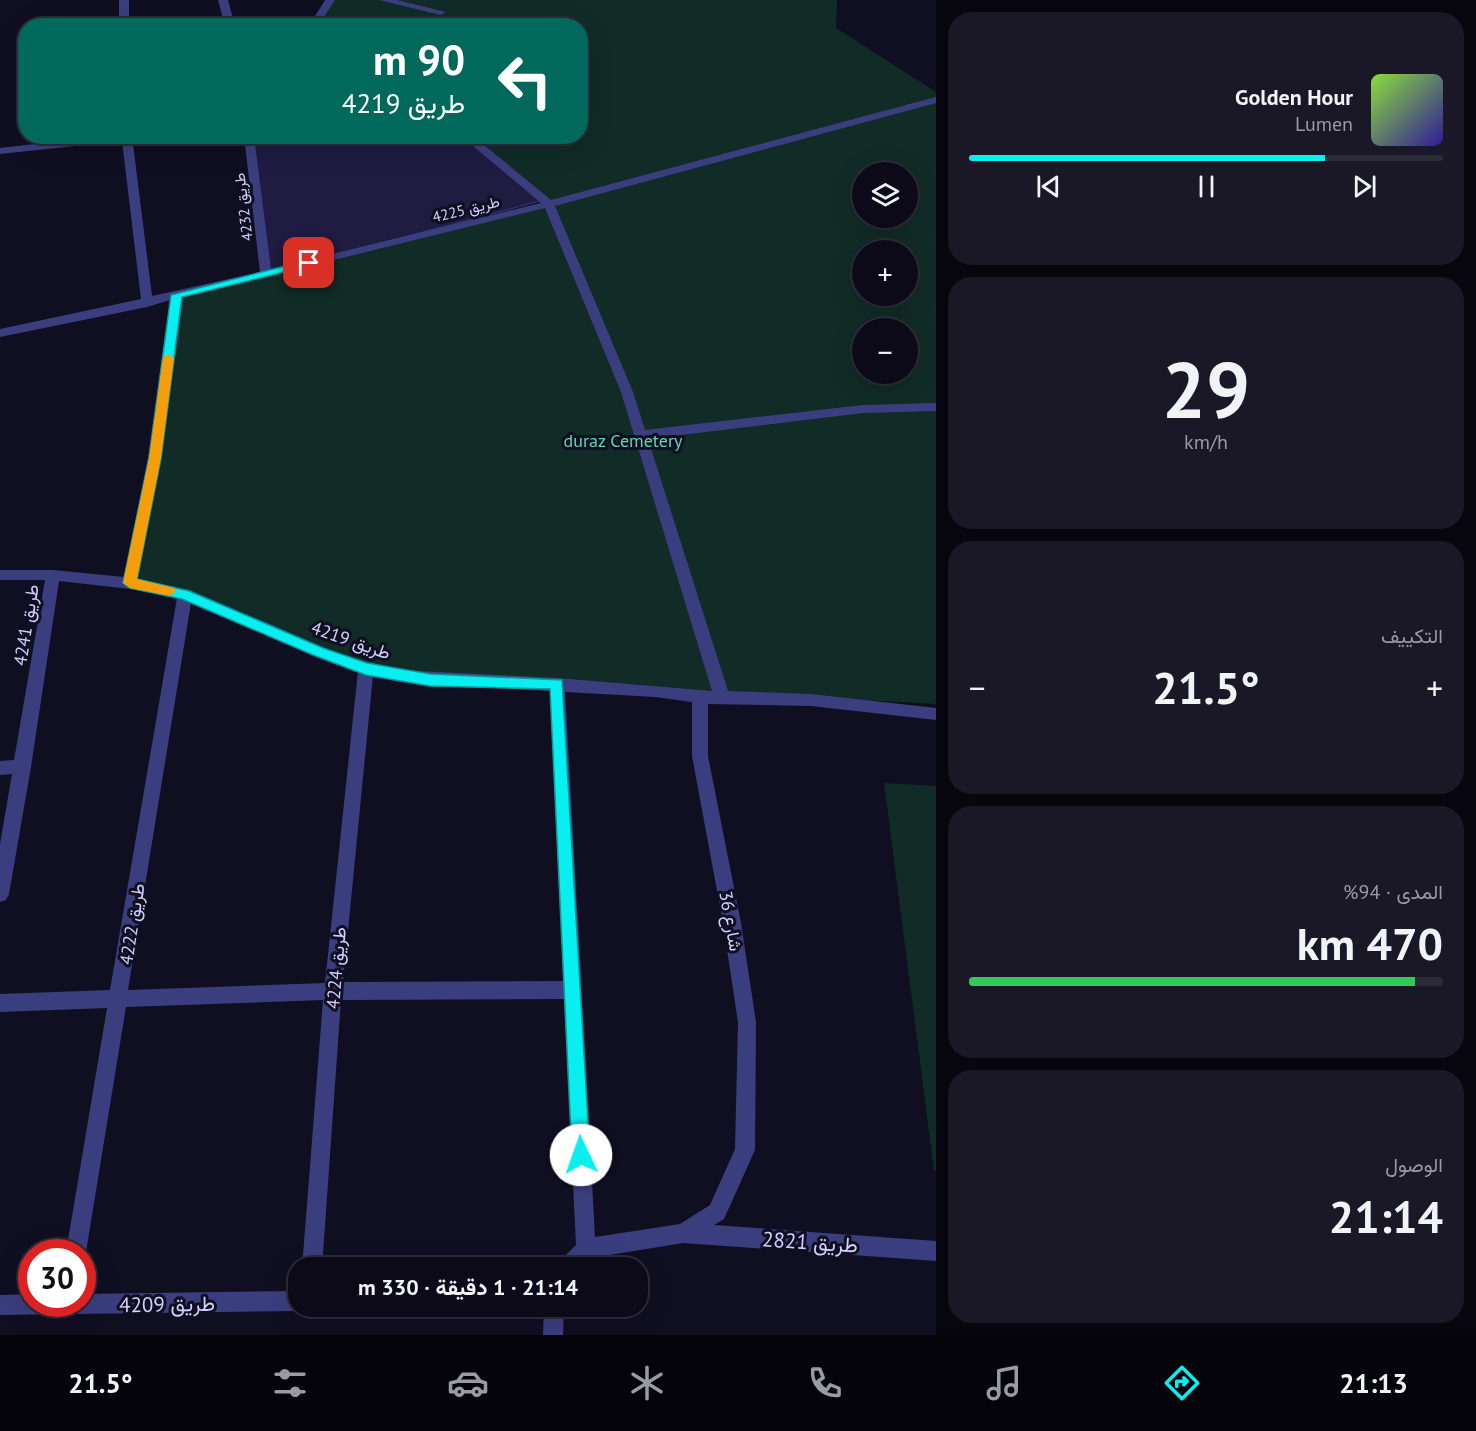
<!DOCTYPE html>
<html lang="ar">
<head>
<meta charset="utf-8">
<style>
  :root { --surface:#0c0a19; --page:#1a1826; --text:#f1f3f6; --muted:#9a9aa2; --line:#2c2b38; --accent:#09eff0 }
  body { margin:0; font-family:"PT Sans",Vazirmatn,sans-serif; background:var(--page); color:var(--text); direction:rtl; height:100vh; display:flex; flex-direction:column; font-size:22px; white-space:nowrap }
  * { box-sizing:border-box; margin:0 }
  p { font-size:20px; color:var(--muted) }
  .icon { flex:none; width:33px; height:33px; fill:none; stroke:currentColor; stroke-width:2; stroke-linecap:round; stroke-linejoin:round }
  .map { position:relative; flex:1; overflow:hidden; direction:ltr }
  .drawer { display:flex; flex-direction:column; gap:12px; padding:12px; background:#07060e; width:540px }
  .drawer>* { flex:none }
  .hud { position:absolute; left:18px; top:18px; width:570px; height:126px; border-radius:24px; box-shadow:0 6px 24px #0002,0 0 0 2px var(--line); direction:rtl; background:#00695c; color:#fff; overflow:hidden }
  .fabs { position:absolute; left:852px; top:162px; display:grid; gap:12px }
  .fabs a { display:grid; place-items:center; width:66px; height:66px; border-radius:50%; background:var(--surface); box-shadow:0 6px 24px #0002,0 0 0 2px var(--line); font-size:30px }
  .speed { position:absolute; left:18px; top:1239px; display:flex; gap:12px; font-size:30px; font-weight:700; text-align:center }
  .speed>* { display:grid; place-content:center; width:78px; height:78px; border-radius:50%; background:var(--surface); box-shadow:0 6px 24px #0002,0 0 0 2px var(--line); line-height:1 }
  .speed .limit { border:9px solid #d22; background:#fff; color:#111 }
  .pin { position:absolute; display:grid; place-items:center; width:51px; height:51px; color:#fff; margin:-26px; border-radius:12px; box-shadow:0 3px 9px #0006 }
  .me { position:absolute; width:66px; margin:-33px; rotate:357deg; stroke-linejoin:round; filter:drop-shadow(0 0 4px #0008) }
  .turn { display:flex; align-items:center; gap:21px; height:126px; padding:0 24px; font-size:27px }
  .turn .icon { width:78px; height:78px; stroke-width:2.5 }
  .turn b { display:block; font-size:42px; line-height:51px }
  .big { font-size:45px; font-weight:700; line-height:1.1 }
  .drawer .card { flex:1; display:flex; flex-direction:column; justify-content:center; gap:9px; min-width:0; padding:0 21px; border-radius:24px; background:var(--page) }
  .drawer .dial { align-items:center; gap:0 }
  .dial b { font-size:78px; line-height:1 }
  .song { display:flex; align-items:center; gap:18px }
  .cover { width:72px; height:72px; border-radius:9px; background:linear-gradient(135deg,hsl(90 70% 55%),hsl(250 70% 35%)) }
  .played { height:6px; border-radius:3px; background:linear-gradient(90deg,var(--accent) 75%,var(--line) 75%) }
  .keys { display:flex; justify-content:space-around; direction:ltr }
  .heat { display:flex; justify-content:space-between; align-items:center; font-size:33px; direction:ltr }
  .charge { height:9px; border-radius:4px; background:linear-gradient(90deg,#34c759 94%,var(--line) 0) }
  .trip { position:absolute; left:288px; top:1257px; width:360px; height:60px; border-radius:24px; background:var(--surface); box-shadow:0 6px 24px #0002,0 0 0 2px var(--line); font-weight:700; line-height:60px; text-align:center; direction:rtl }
  .menu { display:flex; height:96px; justify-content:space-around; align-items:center; background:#05040a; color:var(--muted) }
  .menu .icon { width:42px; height:42px }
  .menu .active { color:var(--accent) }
  .menu b { font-size:27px; color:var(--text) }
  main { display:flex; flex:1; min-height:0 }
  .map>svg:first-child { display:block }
</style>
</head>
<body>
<main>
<section class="drawer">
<div class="card">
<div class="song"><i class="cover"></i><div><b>Golden Hour</b><p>Lumen</p></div></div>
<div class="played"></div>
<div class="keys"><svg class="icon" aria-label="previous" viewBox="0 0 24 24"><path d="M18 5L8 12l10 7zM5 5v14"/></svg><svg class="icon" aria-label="pause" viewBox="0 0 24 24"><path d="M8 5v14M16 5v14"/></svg><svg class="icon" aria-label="next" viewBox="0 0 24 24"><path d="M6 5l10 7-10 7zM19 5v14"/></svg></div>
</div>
<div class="card dial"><b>29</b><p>km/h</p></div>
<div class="card"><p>التكييف</p>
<div class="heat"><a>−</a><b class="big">21.5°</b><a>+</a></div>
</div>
<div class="card"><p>المدى · 94%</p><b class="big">470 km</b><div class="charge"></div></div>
<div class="card"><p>الوصول</p><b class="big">21:14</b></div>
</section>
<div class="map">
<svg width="936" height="1335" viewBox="0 0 936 1335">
  <rect width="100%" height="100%" fill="#100e21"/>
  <path fill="#112b27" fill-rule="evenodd" d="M 330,0 L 837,0 L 836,28 L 936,92 L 936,704 L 557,684 L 366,669 L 185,594 L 130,583 L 177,295 L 548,204 L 466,137 L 580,136 L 580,26 L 313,25 ZM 862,172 L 908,172 L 908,218 L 862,218 ZM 862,250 L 908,250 L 908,296 L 862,296 ZM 862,328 L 908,328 L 908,374 L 862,374 Z
    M 884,783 L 936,786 L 936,1171 L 934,1170 Z"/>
  <path fill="#1f1b41" stroke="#342e6c" stroke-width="1.5" d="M 249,136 L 463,136 L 544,200 L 266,274 Z"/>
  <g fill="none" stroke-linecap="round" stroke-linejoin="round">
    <path fill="#3b3e7e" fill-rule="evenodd" d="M 119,0 L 129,0 L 129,26 L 119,26 Z
      M 218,0 L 228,0 L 235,26 L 225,26 Z
      M 325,0 L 335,0 L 318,26 L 309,26 Z
      M 379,0 L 397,0 L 446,12 L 441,15 Z
      M 936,97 L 936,103 L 555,206 L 633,392 L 645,430 L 863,405 L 936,403 L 936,411 L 863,413 L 648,439 L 728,691 L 811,694 L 936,708 L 936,720 L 811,706 L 708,704 L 708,756 L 741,923 L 756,1022 L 755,1150 L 724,1219 L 714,1225 L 936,1241 L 936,1261 L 683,1243 L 591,1258 L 582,1268 L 557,1268 L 560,1261 L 576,1245 L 564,999 L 341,1000 L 322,1268 L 302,1268 L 323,1000 L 126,1007 L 86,1252 L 82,1259 L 82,1252 L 66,1252 L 107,1008 L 0,1012 L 0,994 L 110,990 L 177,598 L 130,589 L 59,581 L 31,767 L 9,894 L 6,900 L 0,902 L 0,844 L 12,774 L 0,775 L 0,761 L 14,760 L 45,580 L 0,580 L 0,570 L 53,570 L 124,577 L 148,458 L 170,300 L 147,307 L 0,337 L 0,329 L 141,299 L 122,141 L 0,154 L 0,148 L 103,136 L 132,136 L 152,296 L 260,272 L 244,136 L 254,136 L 271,269 L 541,203 L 461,136 L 473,136 L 551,200 ZM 545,208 L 621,392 L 712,691 L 557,678 L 399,670 L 342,655 L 190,590 L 138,579 L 162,458 L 183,297 ZM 191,603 L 334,664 L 358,671 L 325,983 L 128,990 ZM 373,675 L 399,682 L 550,691 L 563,981 L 343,982 ZM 565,692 L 655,697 L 692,702 L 692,756 L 723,923 L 738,1022 L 735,1149 L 710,1205 L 680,1224 L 595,1237 Z
      M 298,1291 L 298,1306 L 306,1306 L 298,1311 L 0,1315 L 0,1295 L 32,1294 L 32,1304 L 82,1304 L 82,1294 Z
      M 544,1306 L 564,1306 L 563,1335 L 543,1335 Z"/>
  </g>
  <path fill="#09eff0" stroke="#069b9c" stroke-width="1.5" d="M 309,260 L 315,263 L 313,265 L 182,297 L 161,458 L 137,579 L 189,591 L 323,648 L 367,663 L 430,674 L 562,680 L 590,1155 L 587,1161 L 581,1163 L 575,1161 L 572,1155 L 550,689 L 430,686 L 366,675 L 313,655 L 182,599 L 130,588 L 123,583 L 149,458 L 171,295 Z"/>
  <path fill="#f59e0b" d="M 168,354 L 174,358 L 161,458 L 137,579 L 174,588 L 176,591 L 170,596 L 130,588 L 123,583 L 149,458 L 163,358 Z"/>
  <g text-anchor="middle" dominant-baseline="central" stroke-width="6" stroke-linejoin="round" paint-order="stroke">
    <g font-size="15" fill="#d1d0fd" stroke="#100e21">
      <text transform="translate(243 207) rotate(-97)">طريق 4232</text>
      <text transform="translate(466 209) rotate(-14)">طريق 4225</text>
    </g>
    <g font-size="18" fill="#5fdab0" stroke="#100e21">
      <text x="623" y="440">duraz Cemetery</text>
    </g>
    <g font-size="18" fill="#d1d0fd" stroke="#100e21">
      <text transform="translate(26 625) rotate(-81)">طريق 4241</text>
      <text transform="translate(351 640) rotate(19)">طريق 4219</text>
      <text transform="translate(731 921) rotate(80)">شارع 36</text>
      <text transform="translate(132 924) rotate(-81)">طريق 4222</text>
      <text transform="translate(336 968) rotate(-85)">طريق 4224</text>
    </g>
    <g font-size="21" fill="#d1d0fd" stroke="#100e21">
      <text transform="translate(810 1242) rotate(4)">طريق 2821</text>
      <text transform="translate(167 1304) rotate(-1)">طريق 4209</text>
    </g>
  </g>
</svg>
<div class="fabs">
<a><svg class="icon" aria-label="layers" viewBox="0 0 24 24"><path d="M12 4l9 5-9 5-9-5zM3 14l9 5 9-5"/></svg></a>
<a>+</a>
<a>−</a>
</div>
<div class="speed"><div class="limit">30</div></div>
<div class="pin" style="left:309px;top:263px;background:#d93025"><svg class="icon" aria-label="arrive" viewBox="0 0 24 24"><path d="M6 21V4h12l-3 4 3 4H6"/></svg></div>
<svg class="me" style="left:581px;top:1155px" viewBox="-20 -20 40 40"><circle r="19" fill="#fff"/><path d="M0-13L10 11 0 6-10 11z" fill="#09eff0"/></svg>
<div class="trip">21:14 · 1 دقيقة · 330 m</div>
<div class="hud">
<div class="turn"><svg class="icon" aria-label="left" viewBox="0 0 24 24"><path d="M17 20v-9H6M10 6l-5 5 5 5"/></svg><div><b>90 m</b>طريق 4219</div></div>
</div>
</div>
</main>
<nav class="menu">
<b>21:13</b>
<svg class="icon active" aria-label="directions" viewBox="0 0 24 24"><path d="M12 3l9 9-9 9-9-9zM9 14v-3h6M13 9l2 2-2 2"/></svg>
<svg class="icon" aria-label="music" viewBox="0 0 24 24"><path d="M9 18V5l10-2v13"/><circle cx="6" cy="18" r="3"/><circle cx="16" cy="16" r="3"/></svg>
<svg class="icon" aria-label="phone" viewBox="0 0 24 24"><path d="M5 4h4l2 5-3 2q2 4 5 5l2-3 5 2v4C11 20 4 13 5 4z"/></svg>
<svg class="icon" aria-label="climate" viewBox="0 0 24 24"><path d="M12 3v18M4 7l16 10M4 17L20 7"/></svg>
<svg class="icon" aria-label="car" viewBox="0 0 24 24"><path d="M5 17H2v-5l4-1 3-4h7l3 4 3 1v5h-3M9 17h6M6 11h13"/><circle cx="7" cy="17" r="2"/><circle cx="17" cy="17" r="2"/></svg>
<svg class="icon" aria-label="filters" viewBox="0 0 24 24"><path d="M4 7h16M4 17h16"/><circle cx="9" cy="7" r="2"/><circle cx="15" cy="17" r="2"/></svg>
<b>21.5°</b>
</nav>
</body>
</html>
